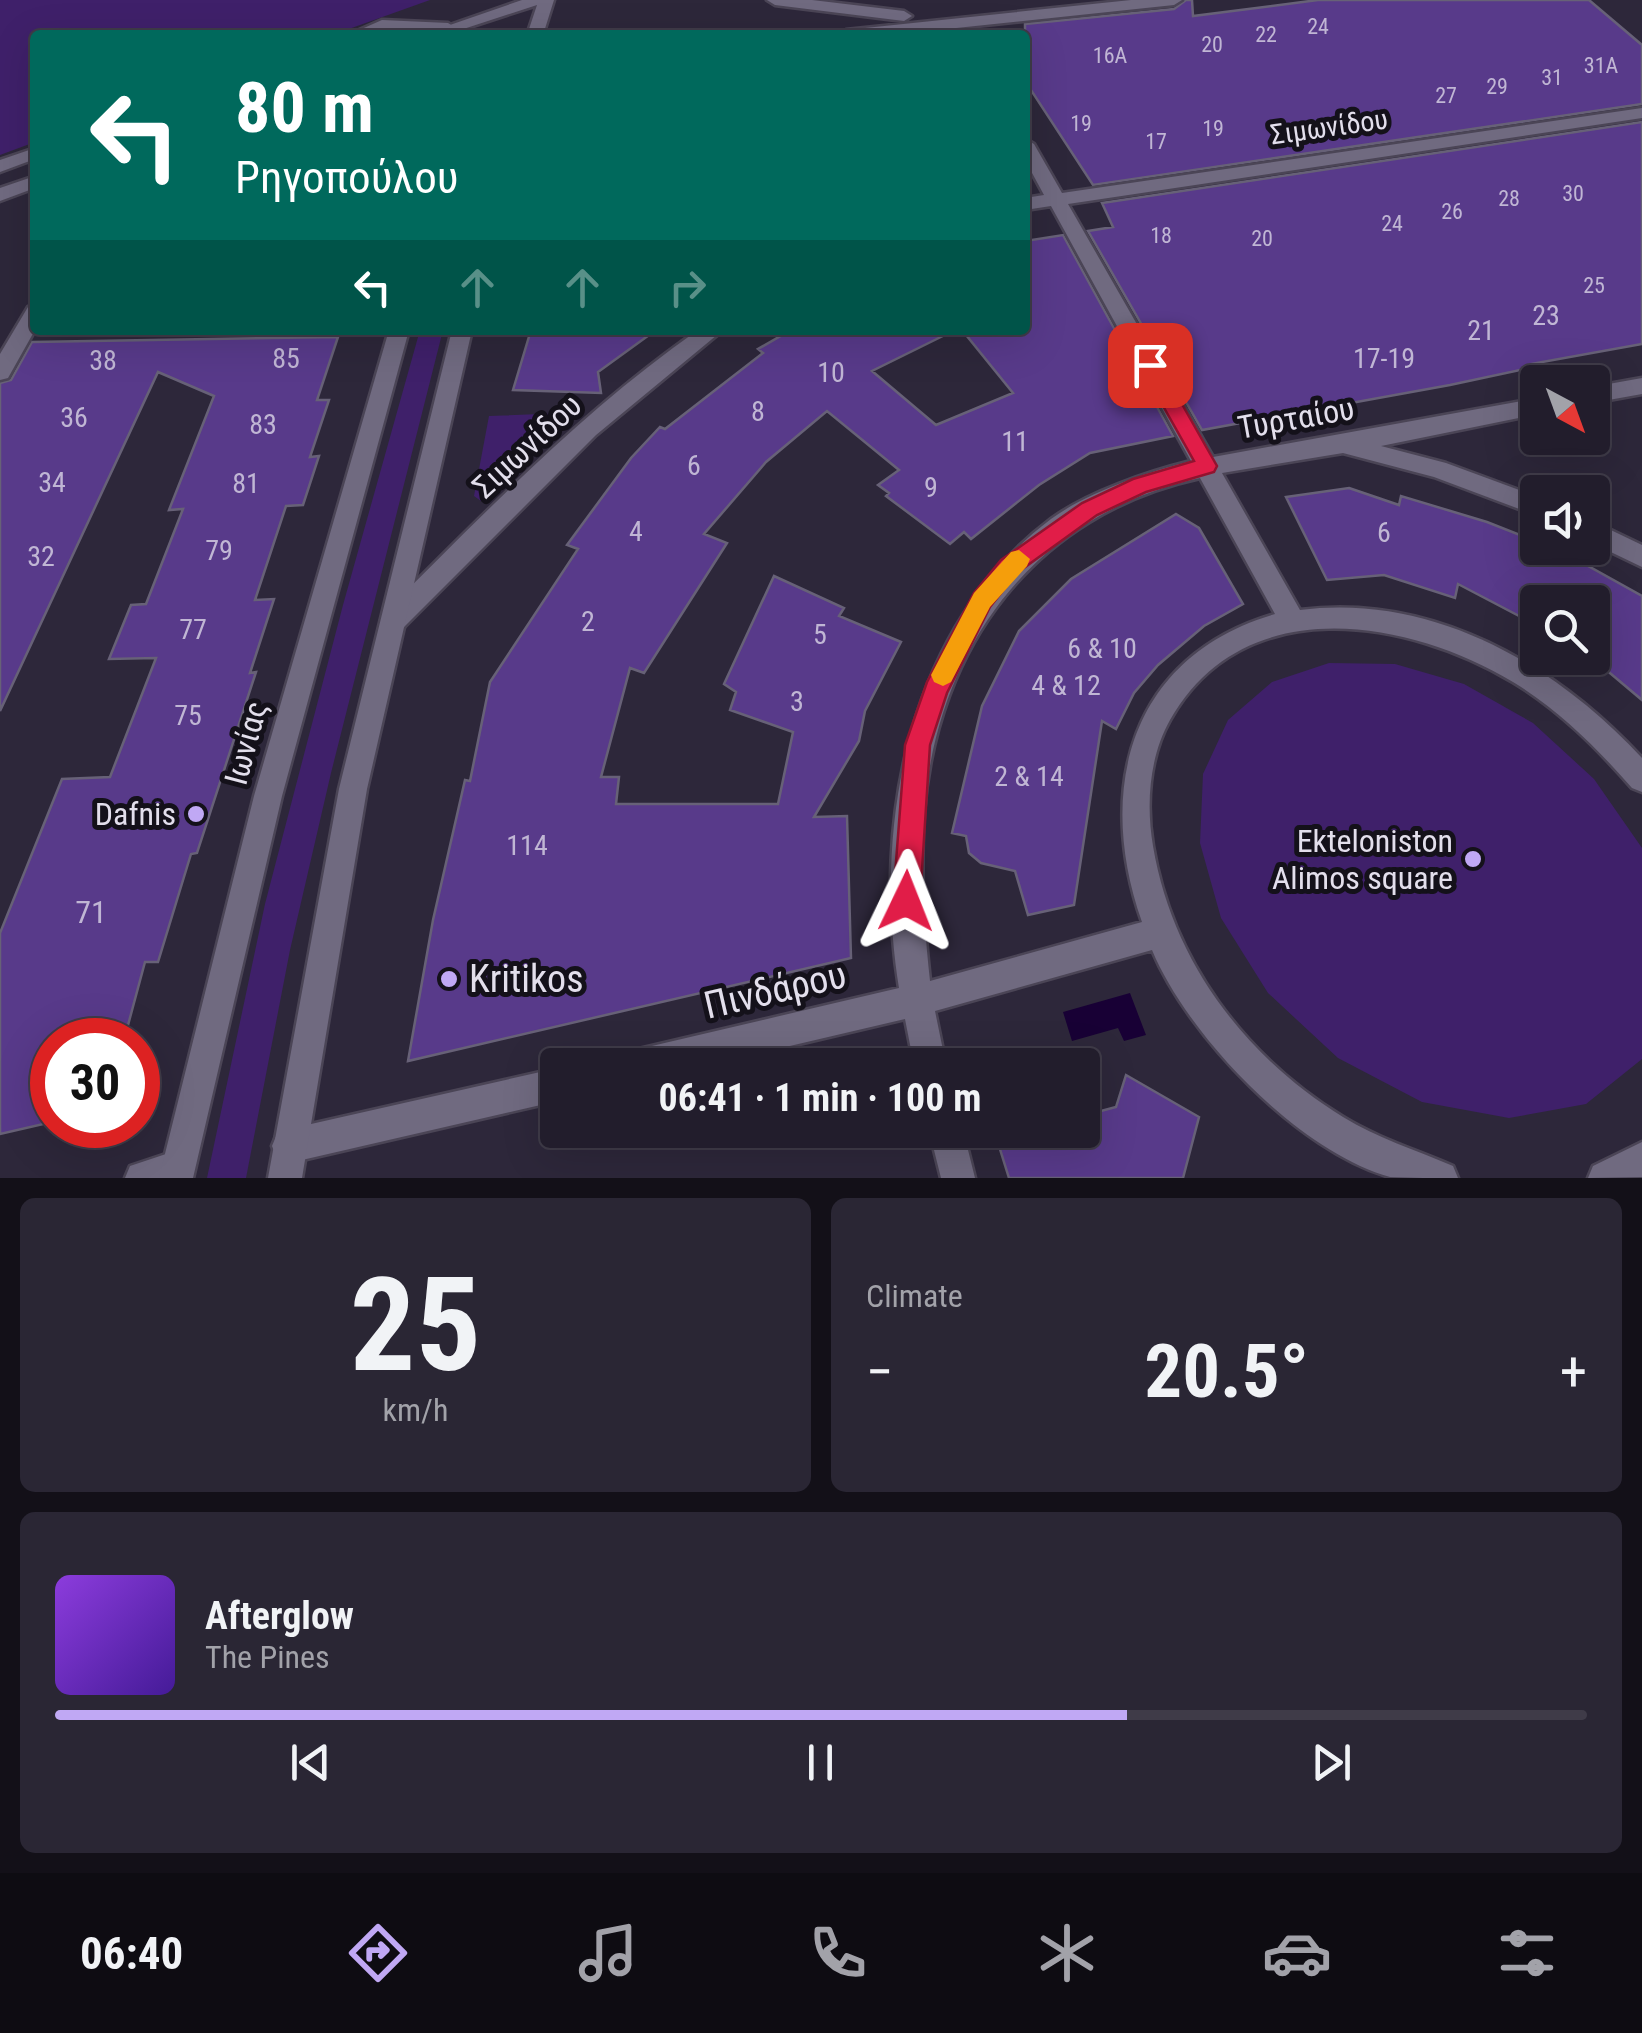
<!DOCTYPE html>
<html lang="en">
<head>
<meta charset="utf-8">
<style>
  :root { --surface:#221d2c; --page:#2a2634; --text:#f1f3f6; --muted:#a2a2a9; --line:#3f3b48; --accent:#c0a8f4 }
  body { margin:0; font-family:"Roboto Condensed",sans-serif; background:var(--page); color:var(--text); height:100vh; display:flex; flex-direction:column; font-size:38px; white-space:nowrap }
  * { box-sizing:border-box; margin:0 }
  p { font-size:32px; color:var(--muted) }
  .icon { flex:none; width:55px; height:55px; fill:none; stroke:currentColor; stroke-width:2; stroke-linecap:round; stroke-linejoin:round }
  .map { position:relative; height:1178px; overflow:hidden }
  .sheet { display:flex; flex-direction:column; gap:20px; padding:20px; background:#131018; flex:1 }
  .sheet>* { flex:none }
  .guide { position:absolute; left:30px; top:30px; width:1000px; height:305px; border-radius:10px; box-shadow:0 10px 40px #0002,0 0 0 2px var(--line); background:#00695c; color:#fff; overflow:hidden }
  .needle { width:65px; rotate:139deg }
  .buttons { position:absolute; left:1520px; top:365px; display:grid; gap:20px }
  .buttons a { display:grid; place-items:center; width:90px; height:90px; border-radius:10px; background:var(--surface); box-shadow:0 10px 40px #0002,0 0 0 2px var(--line); font-size:50px }
  .speed { position:absolute; left:30px; top:1018px; display:flex; gap:20px; font-size:50px; font-weight:700; text-align:center }
  .speed>* { display:grid; place-content:center; width:130px; height:130px; border-radius:50%; background:var(--surface); box-shadow:0 10px 40px #0002,0 0 0 2px var(--line); line-height:1 }
  .speed .limit { border:15px solid #d22; background:#fff; color:#111 }
  .pin { position:absolute; display:grid; place-items:center; width:85px; height:85px; color:#fff; margin:-42px; border-radius:20px; box-shadow:0 5px 15px #0006 }
  .me { position:absolute; width:110px; margin:-55px; rotate:2deg; stroke-linejoin:round; filter:drop-shadow(0 0 8px #0008) }
  .turn { display:flex; align-items:center; gap:35px; height:210px; padding:0 40px; font-size:45px }
  .turn .icon { width:130px; height:130px; stroke-width:2.5 }
  .turn b { display:block; font-size:70px; line-height:85px }
  .lanes { display:flex; align-items:center; height:95px; padding:0 40px; background:#0003; justify-content:center; gap:50px; direction:ltr }
  .lanes .off { opacity:.35 }
  .big { font-size:75px; font-weight:700; line-height:1.1 }
  .sheet .tile { flex:1; display:flex; flex-direction:column; justify-content:center; gap:15px; min-width:0; padding:0 35px; border-radius:15px; background:var(--page) }
  .sheet .dial { align-items:center; gap:0 }
  .dial b { font-size:130px; line-height:1 }
  .song { display:flex; align-items:center; gap:30px }
  .cover { width:120px; height:120px; border-radius:15px; background:linear-gradient(135deg,hsl(270 70% 55%),hsl(260 70% 35%)) }
  .played { height:10px; border-radius:5px; background:linear-gradient(90deg,var(--accent) 70%,var(--line) 70%) }
  .keys { display:flex; justify-content:space-around; direction:ltr }
  .heat { display:flex; justify-content:space-between; align-items:center; font-size:55px; direction:ltr }
  .sheet .tiles { flex:1; display:grid; gap:20px; grid-template-columns:1fr 1fr }
  .tile:last-child { grid-column:span 2 }
  .trip { position:absolute; left:540px; top:1048px; width:560px; height:100px; border-radius:10px; background:var(--surface); box-shadow:0 10px 40px #0002,0 0 0 2px var(--line); font-weight:700; line-height:100px; text-align:center }
  .dock { display:flex; height:160px; justify-content:space-around; align-items:center; background:#0e0c12; color:var(--muted) }
  .dock .icon { width:70px; height:70px }
  .dock .on { color:var(--accent) }
  .dock b { font-size:45px; color:var(--text) }
  .map>svg:first-child { display:block }
</style>
</head>
<body>
<div class="map">
<svg width="1642" height="1178" viewBox="0 0 1642 1178">
  <rect width="100%" height="100%" fill="#2d273a"/>
  <path fill="#3f206a" d="M 0,0 L 430,0 L 332,35 L 35,35 L 35,142 L 0,155 Z
    M 420,330 L 443,330 L 331,773 L 290,950 L 246,1178 L 207,1178 L 265,904 L 343,605 Z
    M 566,413 L 492,498 L 481,501 L 474,496 L 489,416 Z
    M 1329,663 L 1395,664 L 1464,684 L 1533,723 L 1594,779 L 1642,848 L 1642,1059 L 1586,1104 L 1509,1118 L 1422,1102 L 1338,1058 L 1268,993 L 1221,918 L 1200,843 L 1203,774 L 1228,720 L 1272,682 Z"/>
  <path fill="#180035" d="M 1130,993 L 1146,1035 L 1124,1041 L 1118,1028 L 1072,1041 L 1063,1012 Z"/>
  <path fill="#583a8a" stroke="#676177" stroke-width="2.5" d="M 1186,0 L 1192,0 L 1193,16 L 1318,0 L 1589,0 L 1642,45 L 1642,104 L 1093,185 L 1025,81 L 1025,24 L 1174,9 Z
    M 1642,122 L 1642,344 L 1531,364 L 1534,367 L 1450,385 L 1202,430 L 1088,231 L 1113,227 L 1102,203 Z
    M 1063,235 L 1173,436 L 1090,453 L 1039,485 L 971,539 L 964,532 L 950,544 L 886,496 L 889,493 L 878,485 L 899,470 L 827,411 L 766,462 L 704,534 L 727,543 L 644,673 L 630,668 L 601,777 L 619,777 L 616,804 L 778,804 L 793,732 L 730,710 L 736,692 L 724,684 L 774,576 L 844,608 L 839,616 L 901,642 L 865,711 L 859,741 L 814,817 L 847,816 L 851,958 L 408,1061 L 433,920 L 465,780 L 470,781 L 490,682 L 578,549 L 567,545 L 631,458 L 660,427 L 665,429 L 763,353 L 758,349 L 791,330 L 955,330 L 872,371 L 936,425 L 1013,393 L 962,330 L 1025,330 L 1025,241 Z
    M 531,330 L 656,330 L 598,372 L 601,393 L 513,390 Z
    M 338,337 L 317,400 L 329,400 L 310,457 L 319,456 L 303,505 L 286,506 L 255,600 L 274,599 L 250,673 L 256,672 L 197,853 L 191,854 L 158,962 L 145,962 L 124,1040 L 52,1040 L 52,1122 L 0,1134 L 0,933 L 62,779 L 110,777 L 156,658 L 109,659 L 131,605 L 146,604 L 183,509 L 169,510 L 214,396 L 158,372 L 0,711 L 0,383 L 11,380 L 32,342 Z
    M 1349,488 L 1399,505 L 1401,496 L 1487,522 L 1538,542 L 1538,548 L 1550,548 L 1570,556 L 1642,596 L 1642,700 L 1592,658 L 1592,602 L 1538,602 L 1538,626 L 1458,584 L 1455,598 L 1384,575 L 1327,580 L 1286,497 Z
    M 1176,514 L 1199,528 L 1243,604 L 1204,626 L 1158,665 L 1134,693 L 1116,729 L 1102,721 L 1074,905 L 1028,915 L 1015,871 L 981,863 L 969,853 L 966,836 L 952,833 L 982,706 L 1019,631 L 1071,579 Z
    M 1126,1075 L 1199,1117 L 1183,1178 L 1009,1178 L 994,1130 L 1082,1130 L 1082,1116 L 1116,1107 Z"/>
  <g fill="none" stroke-linecap="round" stroke-linejoin="round">
    <g stroke="#4b4556" stroke-width="5">
      <path id="service" d="M 382,20 L 448,23 L 456,28 L 448,33 L 384,30 L 370,35 L 348,35 Z
        M 35,148 L 35,159 L 0,172 L 0,160 Z"/>
    </g>
    <g stroke="#4b4556" stroke-width="5">
      <path id="minor" d="M 767,0 L 812,0 L 904,11 L 912,16 L 904,21 L 775,5 Z
        M 1131,0 L 1182,0 L 1174,5 L 890,35 L 838,35 L 846,30 Z
        M 1642,108 L 1642,118 L 1068,204 L 1213,457 L 1538,398 L 1538,414 L 1381,446 L 1446,463 L 1538,497 L 1538,516 L 1434,477 L 1343,453 L 1222,473 L 1300,610 C 1432,593 1555,664 1642,758 L 1642,792 L 1632,788 C 1597,748 1559,710 1513,682 C 1406,618 1243,591 1170,720 C 1149,757 1146,805 1153,846 C 1172,960 1244,1056 1343,1117 C 1377,1138 1416,1150 1453,1166 L 1458,1178 C 1437,1178 1410,1178 1390,1177 C 1298,1151 1188,1036 1152,950 L 935,1011 L 946,1065 L 914,1065 L 905,1019 L 709,1065 L 623,1065 L 627,1053 L 639,1049 L 899,988 C 872,821 910,625 1051,519 C 1088,492 1147,472 1191,461 L 1051,206 L 1025,210 L 1025,198 L 1044,195 L 1025,160 L 1025,139 L 1034,144 L 1062,193 ZM 1200,478 L 1275,614 C 1130,656 1095,789 1142,922 L 930,981 C 924,924 920,869 924,812 C 937,646 1035,514 1200,478 Z
        M 35,305 L 35,330 L 8,378 L 0,380 L 0,354 L 28,307 Z
        M 698,330 L 723,330 L 596,435 L 403,628 L 394,631 L 385,628 L 381,620 L 385,612 C 485,513 582,411 698,330 Z
        M 1642,378 L 1642,394 L 1592,403 L 1592,387 Z
        M 1592,521 L 1642,545 L 1642,567 L 1592,543 Z
        M 558,1068 L 558,1101 L 289,1163 L 277,1158 L 272,1146 L 277,1134 L 289,1129 Z
        M 929,1130 L 963,1130 L 975,1178 L 941,1178 Z
        M 1642,1142 L 1642,1177 L 1588,1178 L 1593,1166 Z
        M 178,1150 L 190,1155 L 195,1167 L 191,1178 L 125,1178 L 130,1166 Z"/>
    </g>
    <g stroke="#4b4556" stroke-width="5">
      <path id="tertiary" d="M 522,0 L 554,0 L 543,35 L 527,35 L 537,5 L 445,35 L 421,35 Z
        M 35,176 L 35,188 L 0,201 L 0,188 Z
        M 389,330 L 409,330 L 282,796 L 193,1178 L 159,1178 L 254,796 Z
        M 452,330 L 472,330 L 367,789 L 302,1178 L 268,1178 L 339,789 Z"/>
    </g>
    <use href="#service" fill="#706a80" fill-rule="evenodd"/>
    <use href="#minor" fill="#706a80" fill-rule="evenodd"/>
    <use href="#tertiary" fill="#706a80" fill-rule="evenodd"/>
  </g>
  <path fill="#e11d48" stroke="#92132f" stroke-width="2.5" d="M 1150,358 L 1157,360 L 1217,466 L 1214,472 L 1146,492 L 1097,515 L 1017,573 L 990,607 L 947,693 L 930,745 L 920,901 L 916,911 L 906,915 L 897,911 L 893,901 L 905,745 L 927,682 L 974,593 L 1001,560 L 1082,503 L 1133,479 L 1194,461 L 1140,365 Z"/>
  <path fill="#f59e0b" d="M 1019,550 L 1030,559 L 1027,566 L 990,607 L 951,682 L 943,686 L 934,682 L 931,675 L 974,593 L 1011,552 Z"/>
  <g fill="#c0a8f4" stroke="#14111a" stroke-width="4">
    <circle cx="196" cy="814" r="10"/>
    <circle cx="1473" cy="859" r="10"/>
    <circle cx="449" cy="979" r="10"/>
  </g>
  <g text-anchor="middle" dominant-baseline="central" stroke-width="10" stroke-linejoin="round" paint-order="stroke">
    <g font-size="22" fill="#c0b6d4">
      <text x="1318" y="26">24</text>
      <text x="1266" y="34">22</text>
      <text x="1212" y="44">20</text>
      <text x="1110" y="55">16A</text>
      <text x="1601" y="65">31A</text>
      <text x="1552" y="77">31</text>
      <text x="1497" y="86">29</text>
      <text x="1446" y="95">27</text>
      <text x="1081" y="123">19</text>
      <text x="1213" y="128">19</text>
      <text x="1156" y="141">17</text>
      <text x="1573" y="193">30</text>
      <text x="1509" y="198">28</text>
      <text x="1452" y="211">26</text>
      <text x="1392" y="223">24</text>
      <text x="1161" y="235">18</text>
      <text x="1262" y="238">20</text>
      <text x="1594" y="285">25</text>
    </g>
    <g font-size="28" fill="#e3dfec" stroke="#14111a">
      <text transform="translate(1329 127) rotate(-8)">Σιμωνίδου</text>
    </g>
    <g font-size="28" fill="#c0b6d4">
      <text x="1546" y="315">23</text>
      <text x="1481" y="330">21</text>
      <text x="286" y="358">85</text>
      <text x="1384" y="358">17-19</text>
      <text x="103" y="360">38</text>
      <text x="831" y="372">10</text>
      <text x="758" y="411">8</text>
      <text x="74" y="417">36</text>
      <text x="263" y="424">83</text>
      <text x="1015" y="441">11</text>
      <text x="694" y="465">6</text>
      <text x="52" y="482">34</text>
      <text x="246" y="483">81</text>
      <text x="931" y="487">9</text>
      <text x="636" y="531">4</text>
      <text x="1384" y="532">6</text>
      <text x="219" y="550">79</text>
      <text x="41" y="556">32</text>
      <text x="588" y="621">2</text>
      <text x="193" y="629">77</text>
      <text x="820" y="634">5</text>
      <text x="1102" y="648">6 &amp; 10</text>
      <text x="1066" y="685">4 &amp; 12</text>
      <text x="797" y="701">3</text>
      <text x="188" y="715">75</text>
      <text x="1029" y="776">2 &amp; 14</text>
      <text x="527" y="845">114</text>
    </g>
    <g font-size="32" fill="#e3dfec" stroke="#14111a">
      <text transform="translate(1296 418) rotate(-10)">Τυρταίου</text>
      <text transform="translate(527 446) rotate(-43)">Σιμωνίδου</text>
      <text transform="translate(246 743) rotate(-75)">Ιωνίας</text>
    </g>
    <g font-size="32" fill="#e3dfec" stroke="#14111a" text-anchor="end">
      <text x="176" y="814">Dafnis</text>
      <text x="1453" y="841">Ekteloniston<tspan x="1453" dy="37">Alimos square</tspan></text>
    </g>
    <g font-size="32" fill="#c0b6d4">
      <text x="91" y="912">71</text>
    </g>
    <g font-size="38" fill="#e3dfec" stroke="#14111a" text-anchor="start">
      <text x="469" y="979">Kritikos</text>
    </g>
    <g font-size="38" fill="#e3dfec" stroke="#14111a">
      <text transform="translate(775 990) rotate(-13)">Πινδάρου</text>
    </g>
  </g>
</svg>
<div class="buttons">
<a><svg class="needle" viewBox="-14 -14 28 28"><path d="M0-13l5 13h-10z" fill="#e53935"/><path d="M0 13l5-13h-10z" fill="#a2a2a9"/></svg></a>
<a><svg class="icon" aria-label="sound" viewBox="0 0 24 24"><path d="M4 9h4l5-4v14l-5-4H4zM17 9q2 3 0 6"/></svg></a>
<a><svg class="icon" aria-label="search" viewBox="0 0 24 24"><circle cx="10" cy="10" r="6"/><path d="M15 15l6 6"/></svg></a>
</div>
<div class="speed"><div class="limit">30</div></div>
<div class="pin" style="left:1150px;top:365px;background:#d93025"><svg class="icon" aria-label="arrive" viewBox="0 0 24 24"><path d="M6 21V4h12l-3 4 3 4H6"/></svg></div>
<svg class="me" style="left:906px;top:901px" viewBox="-20 -20 40 40"><path d="M0-17L14 15 0 8-14 15z" fill="#e11d48" stroke="#fff" stroke-width="4"/></svg>
<div class="trip">06:41 · 1 min · 100 m</div>
<div class="guide">
<div class="turn"><svg class="icon" aria-label="left" viewBox="0 0 24 24"><path d="M17 20v-9H6M10 6l-5 5 5 5"/></svg><div><b>80 m</b>Ρηγοπούλου</div></div>
<div class="lanes"><svg class="icon" aria-label="left" viewBox="0 0 24 24"><path d="M17 20v-9H6M10 6l-5 5 5 5"/></svg><svg class="icon off" aria-label="ahead" viewBox="0 0 24 24"><path d="M12 20V5M6 11l6-6 6 6"/></svg><svg class="icon off" aria-label="ahead" viewBox="0 0 24 24"><path d="M12 20V5M6 11l6-6 6 6"/></svg><svg class="icon off" aria-label="right" viewBox="0 0 24 24"><path d="M7 20v-9h11M14 6l5 5-5 5"/></svg></div>
</div>
</div>
<section class="sheet">
<div class="tiles">
<div class="tile dial"><b>25</b><p>km/h</p></div>
<div class="tile"><p>Climate</p>
<div class="heat"><a>−</a><b class="big">20.5°</b><a>+</a></div>
</div>
<div class="tile">
<div class="song"><i class="cover"></i><div><b>Afterglow</b><p>The Pines</p></div></div>
<div class="played"></div>
<div class="keys"><svg class="icon" aria-label="previous" viewBox="0 0 24 24"><path d="M18 5L8 12l10 7zM5 5v14"/></svg><svg class="icon" aria-label="pause" viewBox="0 0 24 24"><path d="M8 5v14M16 5v14"/></svg><svg class="icon" aria-label="next" viewBox="0 0 24 24"><path d="M6 5l10 7-10 7zM19 5v14"/></svg></div>
</div>
</div>
</section>
<nav class="dock">
<b>06:40</b>
<svg class="icon on" aria-label="directions" viewBox="0 0 24 24"><path d="M12 3l9 9-9 9-9-9zM9 14v-3h6M13 9l2 2-2 2"/></svg>
<svg class="icon" aria-label="music" viewBox="0 0 24 24"><path d="M9 18V5l10-2v13"/><circle cx="6" cy="18" r="3"/><circle cx="16" cy="16" r="3"/></svg>
<svg class="icon" aria-label="phone" viewBox="0 0 24 24"><path d="M5 4h4l2 5-3 2q2 4 5 5l2-3 5 2v4C11 20 4 13 5 4z"/></svg>
<svg class="icon" aria-label="climate" viewBox="0 0 24 24"><path d="M12 3v18M4 7l16 10M4 17L20 7"/></svg>
<svg class="icon" aria-label="car" viewBox="0 0 24 24"><path d="M5 17H2v-5l4-1 3-4h7l3 4 3 1v5h-3M9 17h6M6 11h13"/><circle cx="7" cy="17" r="2"/><circle cx="17" cy="17" r="2"/></svg>
<svg class="icon" aria-label="filters" viewBox="0 0 24 24"><path d="M4 7h16M4 17h16"/><circle cx="9" cy="7" r="2"/><circle cx="15" cy="17" r="2"/></svg>
</nav>
</body>
</html>
